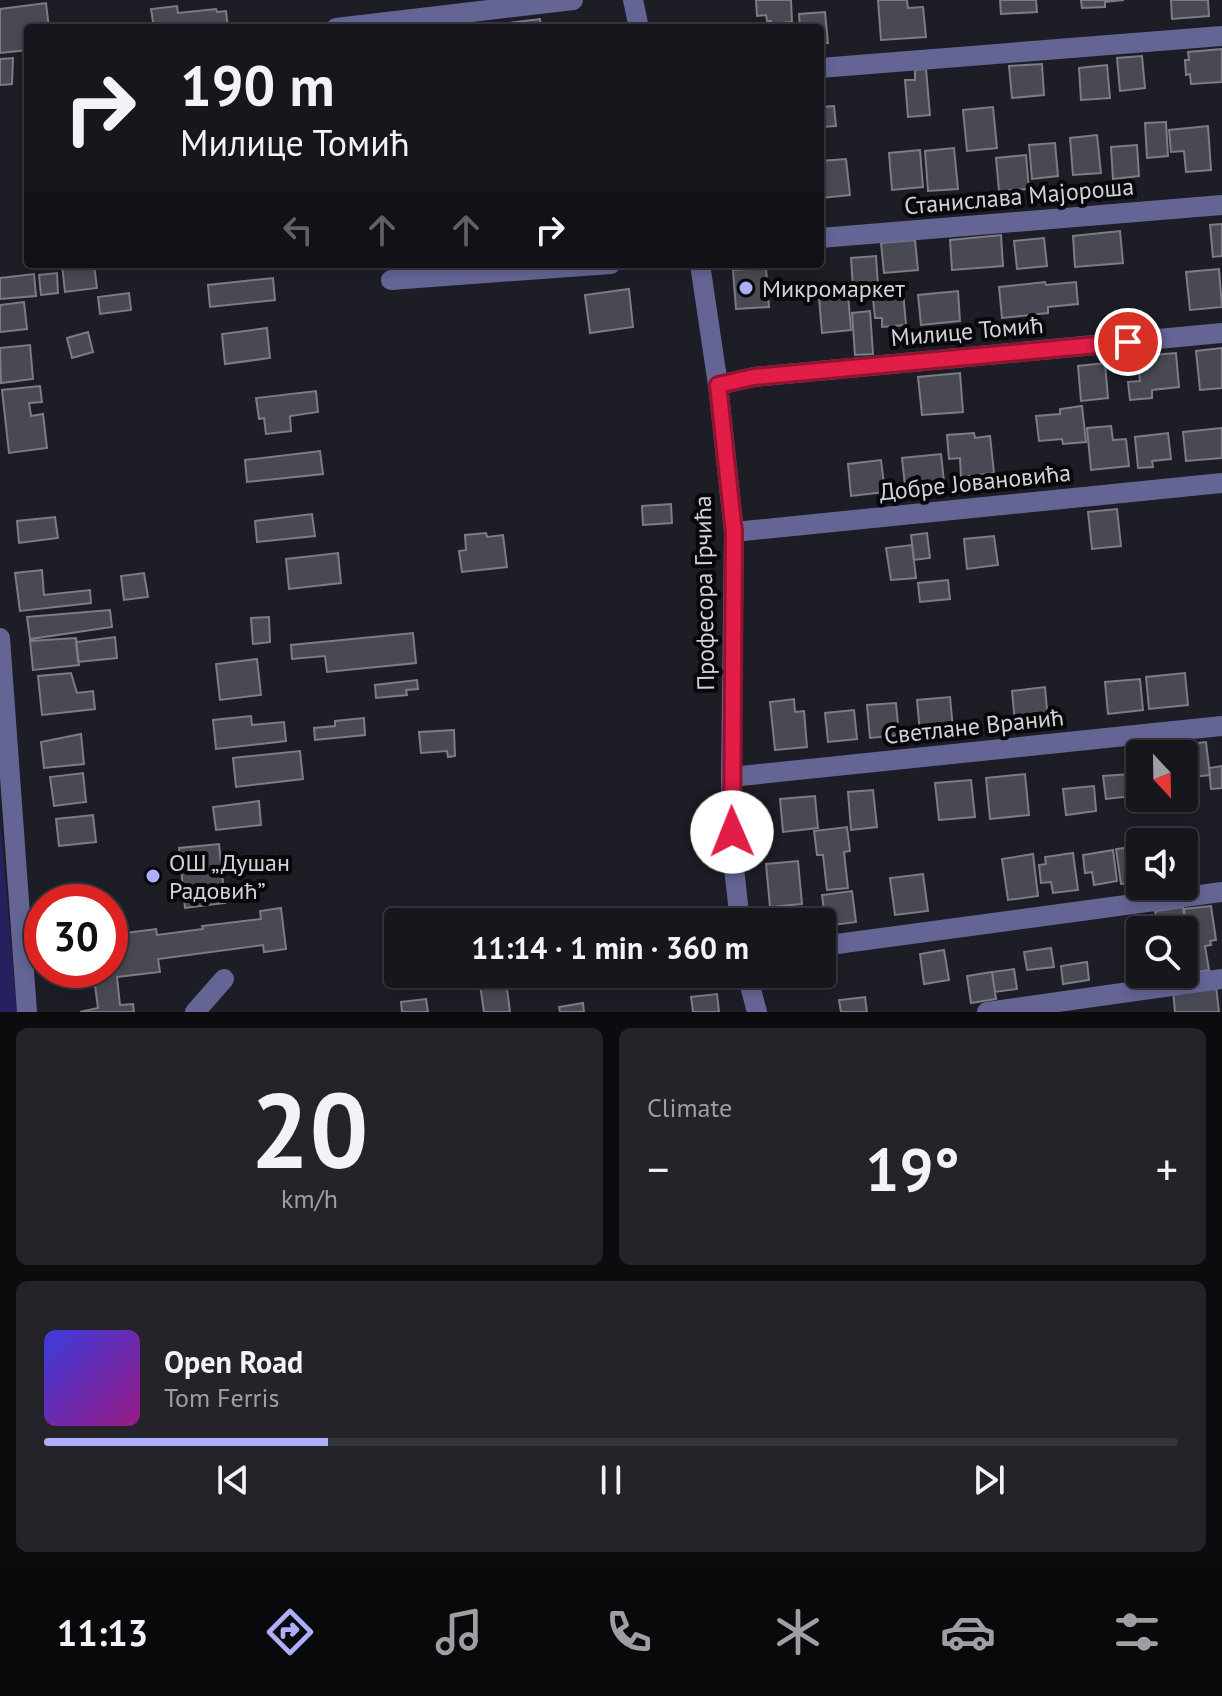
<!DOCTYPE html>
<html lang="en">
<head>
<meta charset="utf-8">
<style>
  :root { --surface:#16161c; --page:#232329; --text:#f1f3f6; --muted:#9e9fa3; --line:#35353b; --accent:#adaffb }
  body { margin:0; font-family:"PT Sans",sans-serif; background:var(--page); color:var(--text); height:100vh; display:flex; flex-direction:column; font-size:30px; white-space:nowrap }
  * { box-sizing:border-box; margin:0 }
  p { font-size:26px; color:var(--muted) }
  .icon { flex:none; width:44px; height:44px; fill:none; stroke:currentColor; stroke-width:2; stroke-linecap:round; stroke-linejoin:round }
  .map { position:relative; height:1012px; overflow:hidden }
  .drawer { display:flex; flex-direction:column; gap:16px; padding:16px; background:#0c0c0f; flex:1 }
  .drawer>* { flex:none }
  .hud { position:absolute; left:24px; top:24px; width:800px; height:244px; border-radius:8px; box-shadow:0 4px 12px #0003,0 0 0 2px var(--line); background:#16161c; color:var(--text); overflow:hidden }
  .needle { width:52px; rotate:158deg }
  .tools { position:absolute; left:1126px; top:740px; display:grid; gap:16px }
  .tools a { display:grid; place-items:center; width:72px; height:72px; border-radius:8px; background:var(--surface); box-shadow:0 4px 12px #0003,0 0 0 2px var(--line); font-size:40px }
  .speed { position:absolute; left:24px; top:884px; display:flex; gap:16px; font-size:40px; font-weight:700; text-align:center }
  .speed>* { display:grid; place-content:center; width:104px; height:104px; border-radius:50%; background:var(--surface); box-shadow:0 4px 12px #0003,0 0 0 2px var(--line); line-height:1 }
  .speed .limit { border:12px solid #d22; background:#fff; color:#111 }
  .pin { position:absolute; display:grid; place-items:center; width:68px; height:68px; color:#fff; margin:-34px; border:4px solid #fff; border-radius:50%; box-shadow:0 2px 8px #0007 }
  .me { position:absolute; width:88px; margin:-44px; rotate:359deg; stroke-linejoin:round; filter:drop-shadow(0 0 6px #0008) }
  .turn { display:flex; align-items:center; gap:28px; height:168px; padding:0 24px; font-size:36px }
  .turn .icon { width:104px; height:104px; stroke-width:2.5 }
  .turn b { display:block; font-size:56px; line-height:68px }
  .lanes { display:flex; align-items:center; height:76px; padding:0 24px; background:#0003; justify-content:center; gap:40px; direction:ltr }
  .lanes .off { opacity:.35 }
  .big { font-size:60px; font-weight:700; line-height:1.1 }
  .drawer .card { flex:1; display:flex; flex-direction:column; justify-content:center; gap:12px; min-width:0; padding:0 28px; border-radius:12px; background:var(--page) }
  .drawer .dial { align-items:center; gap:0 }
  .dial b { font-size:104px; line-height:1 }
  .song { display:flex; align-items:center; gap:24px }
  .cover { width:96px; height:96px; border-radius:12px; background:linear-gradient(135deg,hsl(240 70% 55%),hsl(310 70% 35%)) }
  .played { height:8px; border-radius:4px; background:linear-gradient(90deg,var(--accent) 25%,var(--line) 25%) }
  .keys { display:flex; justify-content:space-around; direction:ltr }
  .heat { display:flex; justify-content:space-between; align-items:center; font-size:44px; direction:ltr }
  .drawer .tiles { flex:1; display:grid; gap:16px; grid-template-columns:1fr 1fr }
  .card:last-child { grid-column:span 2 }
  .trip { position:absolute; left:384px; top:908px; width:452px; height:80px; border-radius:8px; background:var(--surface); box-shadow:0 4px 12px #0003,0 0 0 2px var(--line); font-weight:700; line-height:80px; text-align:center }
  .tabs { display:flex; height:128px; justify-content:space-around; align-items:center; background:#09090b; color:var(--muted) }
  .tabs .icon { width:56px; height:56px }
  .tabs .on { color:var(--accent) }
  .tabs b { font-size:36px; color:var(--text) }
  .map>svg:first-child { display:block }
</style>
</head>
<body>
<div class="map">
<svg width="1222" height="1012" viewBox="0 0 1222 1012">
  <rect width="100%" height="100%" fill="#1d1d26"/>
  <path fill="#27205e" d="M 0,821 L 17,1012 L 0,1012 Z"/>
  <path fill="#484952" stroke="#7c7c87" stroke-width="2" d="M 756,0 L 791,0 L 792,22 L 771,24 L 771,21 L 767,21 L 766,15 L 757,16 Z
    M 878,0 L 907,0 L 908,8 L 923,7 L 926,37 L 881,40 Z
    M 1000,0 L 1036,0 L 1037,12 L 1001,14 Z
    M 1081,0 L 1124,0 L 1105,2 L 1105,7 L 1082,8 Z
    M 1171,0 L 1208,0 L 1209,16 L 1172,19 Z
    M 46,3 L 49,28 L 28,28 L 28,50 L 0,53 L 0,9 Z
    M 177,6 L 178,13 L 216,9 L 217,12 L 226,11 L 228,28 L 154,28 L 151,9 Z
    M 825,12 L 828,43 L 820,43 L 820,28 L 800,28 L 799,14 Z
    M 540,19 L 541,28 L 510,28 L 509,23 Z
    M 1222,49 L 1222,82 L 1191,84 L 1190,74 L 1186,75 L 1185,60 L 1189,60 L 1188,52 Z
    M 1142,56 L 1145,88 L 1120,91 L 1117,58 Z
    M 13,58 L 12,84 L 0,85 L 0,59 Z
    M 1042,64 L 1044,95 L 1012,98 L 1009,66 Z
    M 1107,65 L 1110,98 L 1081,100 L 1079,68 Z
    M 926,69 L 930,115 L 908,117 L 905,80 L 915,80 L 915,70 Z
    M 834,106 L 836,126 L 820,127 L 820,107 Z
    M 993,107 L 997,148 L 967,151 L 963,110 Z
    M 1166,122 L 1168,156 L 1147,158 L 1145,123 Z
    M 1208,126 L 1211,170 L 1186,172 L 1184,151 L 1171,152 L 1169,130 Z
    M 1097,135 L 1101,173 L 1073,175 L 1070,138 Z
    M 1055,143 L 1058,176 L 1032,179 L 1029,145 Z
    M 1137,145 L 1139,176 L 1113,179 L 1111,147 Z
    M 954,148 L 958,189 L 928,191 L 925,151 Z
    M 920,150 L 923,187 L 892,190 L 889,153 Z
    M 1026,155 L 1029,189 L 999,191 L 996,158 Z
    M 846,159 L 850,195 L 821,198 L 820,161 Z
    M 1222,224 L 1222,256 L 1213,257 L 1210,225 Z
    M 1120,231 L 1123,263 L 1075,267 L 1073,236 Z
    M 1001,235 L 1003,266 L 952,270 L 950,240 Z
    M 1044,238 L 1047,266 L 1017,269 L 1014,241 Z
    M 915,240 L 918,270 L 884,273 L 881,243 Z
    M 876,256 L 878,286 L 853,288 L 851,258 Z
    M 94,264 L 97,288 L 65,292 L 62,265 Z
    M 766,268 L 769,307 L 736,309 L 733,270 Z
    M 1219,269 L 1222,307 L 1190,310 L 1186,272 Z
    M 57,273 L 58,293 L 41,295 L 39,275 Z
    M 34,274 L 36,296 L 0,299 L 0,278 Z
    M 273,278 L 275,300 L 210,307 L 208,285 Z
    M 1045,282 L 1046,285 L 1076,282 L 1078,304 L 1048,307 L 1048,313 L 1002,318 L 999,287 Z
    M 629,289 L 633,327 L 590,333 L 585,295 Z
    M 903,291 L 906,325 L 882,327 L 882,318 L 875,318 L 873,299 L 880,298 L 879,293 Z
    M 958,291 L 960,321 L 921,325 L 918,295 Z
    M 129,293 L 131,310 L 100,314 L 98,297 Z
    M 848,295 L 851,330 L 822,333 L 819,298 Z
    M 24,302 L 27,329 L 0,332 L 0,305 Z
    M 870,311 L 873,354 L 855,355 L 852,313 Z
    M 267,328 L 270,358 L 225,364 L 222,334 Z
    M 88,332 L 93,352 L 72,358 L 67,338 Z
    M 30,345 L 33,379 L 1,383 L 0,348 Z
    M 1222,348 L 1222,388 L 1200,390 L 1196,351 Z
    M 1176,353 L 1179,387 L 1152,390 L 1152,398 L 1130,400 L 1128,382 L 1140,381 L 1138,366 L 1153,364 L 1152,355 Z
    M 1105,363 L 1108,398 L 1081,401 L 1078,366 Z
    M 960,373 L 963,412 L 922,415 L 918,377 Z
    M 40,386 L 42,402 L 29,403 L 31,416 L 43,414 L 47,448 L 9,453 L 2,390 Z
    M 316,391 L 318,412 L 290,416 L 291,431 L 266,434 L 264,418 L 259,419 L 256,398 Z
    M 1082,406 L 1086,442 L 1063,444 L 1062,439 L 1039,441 L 1036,416 L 1060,414 L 1060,409 Z
    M 1111,426 L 1113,440 L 1126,439 L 1129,466 L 1091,470 L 1087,428 Z
    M 1222,428 L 1222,458 L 1186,461 L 1183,432 Z
    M 974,433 L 975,438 L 990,436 L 994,473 L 961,477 L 960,458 L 949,459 L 947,435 Z
    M 1168,433 L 1171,459 L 1152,461 L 1153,467 L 1138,468 L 1135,437 Z
    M 320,451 L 323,474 L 247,482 L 245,460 Z
    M 941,454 L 945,491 L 906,495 L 902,458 Z
    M 881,460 L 885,492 L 851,496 L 848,464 Z
    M 671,504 L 672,523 L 643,525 L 642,506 Z
    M 1117,509 L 1121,546 L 1092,549 L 1088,512 Z
    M 312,514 L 315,536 L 257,542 L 255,521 Z
    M 55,517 L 58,538 L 19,543 L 17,521 Z
    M 486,533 L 487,537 L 503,535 L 507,567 L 462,572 L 459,551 L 466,550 L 465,535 Z
    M 927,533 L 930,558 L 914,560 L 911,535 Z
    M 994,536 L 998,565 L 967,569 L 964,539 Z
    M 912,545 L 916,578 L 891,580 L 886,548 Z
    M 338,553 L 341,583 L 289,589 L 286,559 Z
    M 42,570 L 44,595 L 90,590 L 91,603 L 20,611 L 15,573 Z
    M 144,573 L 148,597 L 124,600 L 121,576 Z
    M 948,580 L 950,599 L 920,602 L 918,583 Z
    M 110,610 L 112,627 L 30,639 L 27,617 Z
    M 269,617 L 270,642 L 253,644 L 251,618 Z
    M 413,633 L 416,663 L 327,672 L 325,656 L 292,659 L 291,645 Z
    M 115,637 L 117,658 L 78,662 L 76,642 Z
    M 76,638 L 79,665 L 33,670 L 30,641 Z
    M 257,659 L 261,695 L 220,700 L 216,664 Z
    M 71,673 L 77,693 L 93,691 L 95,709 L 42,715 L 38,676 Z
    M 1185,673 L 1188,705 L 1149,709 L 1146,677 Z
    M 1140,679 L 1143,710 L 1108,714 L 1105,682 Z
    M 417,680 L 418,689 L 406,690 L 407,695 L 376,698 L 375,685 Z
    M 1045,687 L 1048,720 L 1015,723 L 1012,691 Z
    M 950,697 L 953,729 L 920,733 L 917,700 Z
    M 794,699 L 795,712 L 804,711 L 807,747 L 775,750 L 770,702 Z
    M 896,703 L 899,735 L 870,738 L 867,705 Z
    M 854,710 L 857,739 L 828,742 L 825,713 Z
    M 251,716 L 252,725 L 284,722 L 286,741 L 216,749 L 213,720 Z
    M 364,718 L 365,735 L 315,740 L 314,728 L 335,726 L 335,721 Z
    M 454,730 L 455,756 L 448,757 L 447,751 L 421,753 L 419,732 Z
    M 81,734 L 84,764 L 44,768 L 41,742 Z
    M 1206,742 L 1210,775 L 1184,778 L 1184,754 L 1180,754 L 1180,745 Z
    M 300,751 L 303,779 L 236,787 L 233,758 Z
    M 1222,766 L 1222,788 L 1211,789 L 1209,768 Z
    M 83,773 L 86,802 L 54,806 L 50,777 Z
    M 1025,774 L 1029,815 L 990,819 L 986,778 Z
    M 1130,774 L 1132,796 L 1106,799 L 1103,776 Z
    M 971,780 L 975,817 L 939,820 L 935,783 Z
    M 1094,786 L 1096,811 L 1066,815 L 1063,789 Z
    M 873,790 L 877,827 L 851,830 L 848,792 Z
    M 815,796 L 818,828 L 783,832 L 780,799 Z
    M 259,801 L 261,825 L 216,830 L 213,807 Z
    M 93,815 L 96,842 L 59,846 L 56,819 Z
    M 847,827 L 850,851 L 844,852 L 848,888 L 827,890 L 823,855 L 817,855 L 814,831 Z
    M 219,844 L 225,903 L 185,908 L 179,848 Z
    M 1140,846 L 1140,882 L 1121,884 L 1116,849 Z
    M 1113,850 L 1117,881 L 1094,885 L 1092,872 L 1085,873 L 1083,855 Z
    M 1073,853 L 1078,890 L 1053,893 L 1051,882 L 1041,883 L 1039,865 L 1046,864 L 1045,857 Z
    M 1033,854 L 1038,896 L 1008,900 L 1002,859 Z
    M 798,861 L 802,904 L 770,907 L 766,864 Z
    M 923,874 L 928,911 L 895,915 L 890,878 Z
    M 852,891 L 856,922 L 826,926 L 822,895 Z
    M 1211,906 L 1216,940 L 1210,941 L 1211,945 L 1205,946 L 1209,970 L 1192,973 L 1184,909 Z
    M 1183,907 L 1188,947 L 1184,947 L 1184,930 L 1158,930 L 1155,911 Z
    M 281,908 L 286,949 L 264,952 L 263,945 L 158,959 L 160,972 L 117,977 L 120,1005 L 133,1004 L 134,1012 L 80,1012 L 98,1008 L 93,970 L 110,970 L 110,935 L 156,929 L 157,935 L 203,929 L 202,926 L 261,919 L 260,911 Z
    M 1051,948 L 1054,967 L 1027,970 L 1024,952 Z
    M 944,950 L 949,980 L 924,984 L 920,954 Z
    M 1087,962 L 1089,980 L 1063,984 L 1061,966 Z
    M 1014,969 L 1017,989 L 995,992 L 992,972 Z
    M 992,972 L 996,999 L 971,1003 L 967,976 Z
    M 506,981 L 510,1012 L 484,1012 L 480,985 Z
    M 1216,986 L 1219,1012 L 1175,1012 L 1173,991 Z
    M 717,994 L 719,1012 L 693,1012 L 691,997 Z
    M 865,997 L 867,1012 L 841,1012 L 839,1000 Z
    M 426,999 L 428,1012 L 402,1012 L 401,1002 Z
    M 583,1003 L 584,1012 L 560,1012 L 559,1007 Z"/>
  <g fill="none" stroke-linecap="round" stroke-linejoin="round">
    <path stroke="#646595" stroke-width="20" d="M 633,0 L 639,28
      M 336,28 L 573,0
      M 820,68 L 1222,36
      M 820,238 L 1222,205
      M 700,264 L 718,385 L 734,532 L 731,777 L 733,859 L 740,922
      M 391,280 L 611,264
      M 718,385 L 754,377 L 1222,333
      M 734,532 L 1222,483
      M 0,638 L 27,1012
      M 731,777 L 1222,726
      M 822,946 L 1222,892
      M 747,974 L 757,1012
      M 195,1012 L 224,979
      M 987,1012 L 1222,979"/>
  </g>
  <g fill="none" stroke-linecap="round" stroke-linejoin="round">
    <g stroke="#92132f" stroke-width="20">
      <path id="route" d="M 732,832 L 734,532 L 718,385 L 754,377 L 1128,342"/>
    </g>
    <use href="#route" stroke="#e11d48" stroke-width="14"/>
  </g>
  <g fill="#adaffb" stroke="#08080b" stroke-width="3">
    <circle cx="746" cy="288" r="8"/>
    <circle cx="153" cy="876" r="8"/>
  </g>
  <g text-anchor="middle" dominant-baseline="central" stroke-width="8" stroke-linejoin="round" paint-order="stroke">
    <g font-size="24" fill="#d2d3d9" stroke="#08080b">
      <text transform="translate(1019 196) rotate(-5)">Станислава Мајороша</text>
      <text transform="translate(967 331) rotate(-5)">Милице Томић</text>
      <text transform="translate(975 482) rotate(-6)">Добре Јовановића</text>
      <text transform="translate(704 593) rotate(-91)">Професора Грчића</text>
      <text transform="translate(974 726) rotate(-6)">Светлане Вранић</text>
    </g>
    <g font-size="24" fill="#d2d3d9" stroke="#08080b" text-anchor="start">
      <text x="762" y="288">Микромаркет</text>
      <text x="169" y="862">ОШ „Душан<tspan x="169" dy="28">Радовић”</tspan></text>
    </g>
  </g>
</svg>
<div class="tools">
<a><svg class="needle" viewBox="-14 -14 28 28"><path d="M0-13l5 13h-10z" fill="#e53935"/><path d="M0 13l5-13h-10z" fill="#9e9fa3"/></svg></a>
<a><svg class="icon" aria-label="sound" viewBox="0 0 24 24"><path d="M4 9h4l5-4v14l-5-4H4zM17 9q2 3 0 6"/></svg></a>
<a><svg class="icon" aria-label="search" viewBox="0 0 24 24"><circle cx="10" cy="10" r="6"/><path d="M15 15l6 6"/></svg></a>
</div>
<div class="speed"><div class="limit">30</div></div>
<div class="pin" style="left:1128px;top:342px;background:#d93025"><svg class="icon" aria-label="arrive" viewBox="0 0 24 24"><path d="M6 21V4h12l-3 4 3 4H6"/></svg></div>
<svg class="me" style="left:732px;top:832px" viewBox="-20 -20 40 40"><circle r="19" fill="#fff"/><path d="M0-13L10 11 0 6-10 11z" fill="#e11d48"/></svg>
<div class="trip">11:14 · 1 min · 360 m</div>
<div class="hud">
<div class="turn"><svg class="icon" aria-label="right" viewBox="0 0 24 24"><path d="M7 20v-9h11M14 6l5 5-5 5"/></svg><div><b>190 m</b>Милице Томић</div></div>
<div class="lanes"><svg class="icon off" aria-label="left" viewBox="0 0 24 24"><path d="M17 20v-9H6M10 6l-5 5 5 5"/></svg><svg class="icon off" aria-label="ahead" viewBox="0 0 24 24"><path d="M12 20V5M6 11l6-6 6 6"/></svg><svg class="icon off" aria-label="ahead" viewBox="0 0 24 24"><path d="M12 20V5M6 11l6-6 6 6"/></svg><svg class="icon" aria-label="right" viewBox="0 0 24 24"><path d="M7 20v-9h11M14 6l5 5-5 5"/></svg></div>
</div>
</div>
<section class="drawer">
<div class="tiles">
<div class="card dial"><b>20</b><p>km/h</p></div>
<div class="card"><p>Climate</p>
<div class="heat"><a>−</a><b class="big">19°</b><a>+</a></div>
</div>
<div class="card">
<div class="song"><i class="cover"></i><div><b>Open Road</b><p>Tom Ferris</p></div></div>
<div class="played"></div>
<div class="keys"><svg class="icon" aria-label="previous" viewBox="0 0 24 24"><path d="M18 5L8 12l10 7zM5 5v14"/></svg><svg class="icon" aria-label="pause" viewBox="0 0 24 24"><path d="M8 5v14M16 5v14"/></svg><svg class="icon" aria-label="next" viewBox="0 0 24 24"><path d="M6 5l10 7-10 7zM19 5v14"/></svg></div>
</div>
</div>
</section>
<nav class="tabs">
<b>11:13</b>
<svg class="icon on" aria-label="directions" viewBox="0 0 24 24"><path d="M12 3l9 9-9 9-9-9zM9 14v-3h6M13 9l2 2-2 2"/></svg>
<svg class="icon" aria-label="music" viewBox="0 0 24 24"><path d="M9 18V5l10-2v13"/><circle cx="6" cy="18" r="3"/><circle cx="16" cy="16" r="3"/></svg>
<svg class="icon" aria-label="phone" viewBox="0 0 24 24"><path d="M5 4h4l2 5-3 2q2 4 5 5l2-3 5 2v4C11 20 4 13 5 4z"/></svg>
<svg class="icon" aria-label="climate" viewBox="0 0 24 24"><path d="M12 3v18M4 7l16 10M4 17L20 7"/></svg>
<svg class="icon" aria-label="car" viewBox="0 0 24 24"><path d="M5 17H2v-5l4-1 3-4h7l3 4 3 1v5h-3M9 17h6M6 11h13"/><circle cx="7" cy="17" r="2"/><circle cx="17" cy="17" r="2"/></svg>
<svg class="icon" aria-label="filters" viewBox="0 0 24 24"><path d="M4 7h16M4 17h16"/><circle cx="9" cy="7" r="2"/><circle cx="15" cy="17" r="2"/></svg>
</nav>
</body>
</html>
